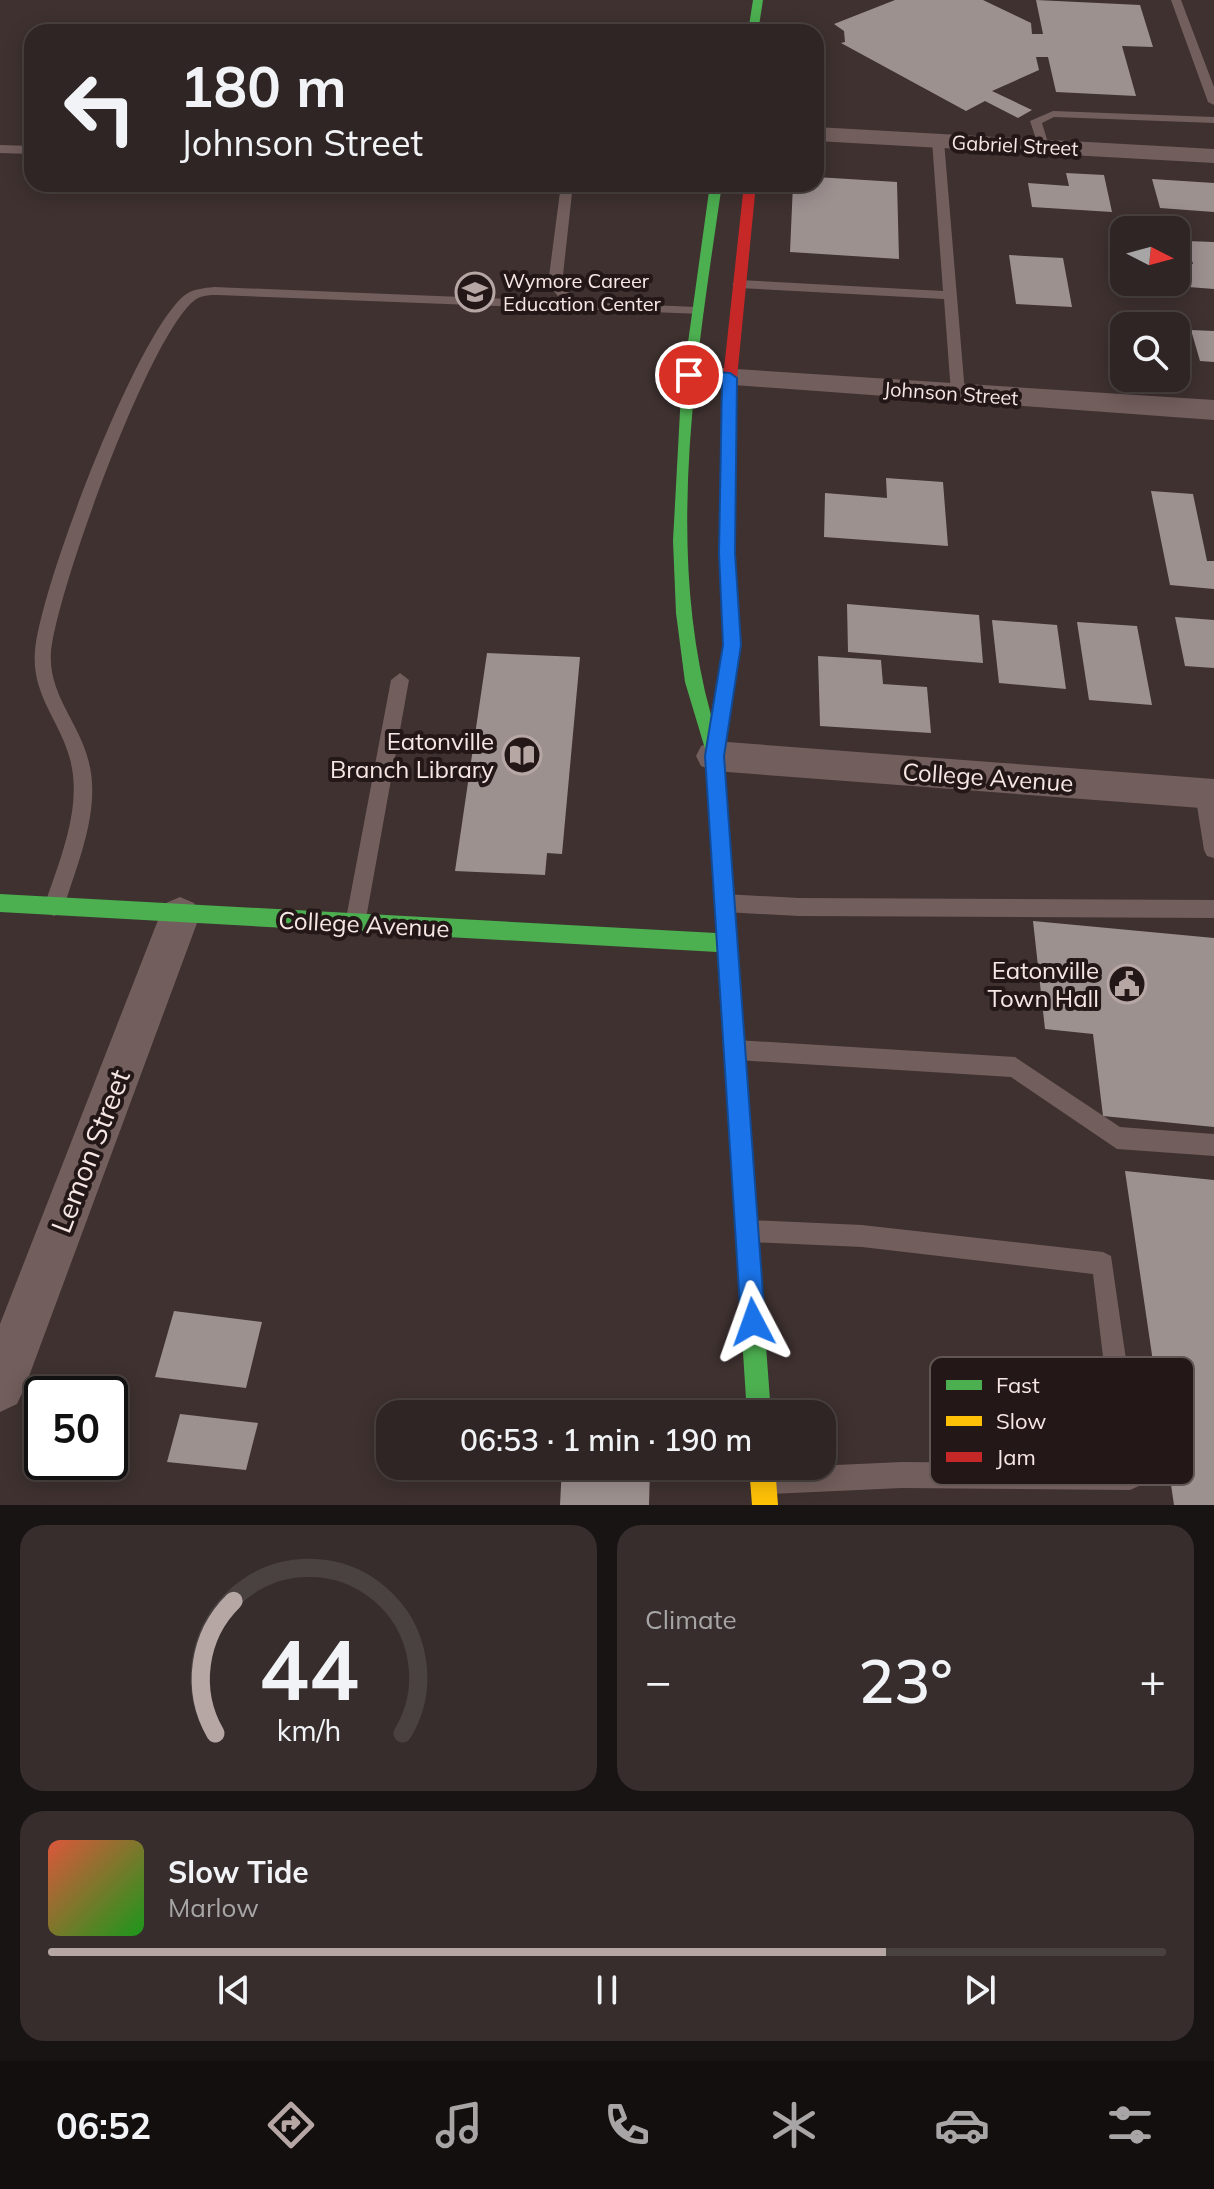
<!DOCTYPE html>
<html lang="en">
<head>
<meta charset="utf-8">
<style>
  :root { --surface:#2e2524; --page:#362d2c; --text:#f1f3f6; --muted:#a7a5a6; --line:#494241; --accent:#b6a7a5 }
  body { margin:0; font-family:Mulish,sans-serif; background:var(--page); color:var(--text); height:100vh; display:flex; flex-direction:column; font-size:30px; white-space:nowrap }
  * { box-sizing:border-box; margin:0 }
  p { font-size:26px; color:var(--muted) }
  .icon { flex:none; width:44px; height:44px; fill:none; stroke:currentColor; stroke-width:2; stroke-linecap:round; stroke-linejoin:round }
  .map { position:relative; height:1505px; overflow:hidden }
  .side { display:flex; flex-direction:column; gap:20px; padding:20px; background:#191414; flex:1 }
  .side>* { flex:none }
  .hud { position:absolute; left:24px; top:24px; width:800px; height:168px; border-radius:24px; box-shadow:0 4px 20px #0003,0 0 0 2px var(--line); background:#2e2524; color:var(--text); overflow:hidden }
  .needle { width:52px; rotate:96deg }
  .fabs { position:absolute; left:1110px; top:216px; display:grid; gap:16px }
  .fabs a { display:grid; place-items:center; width:80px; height:80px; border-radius:16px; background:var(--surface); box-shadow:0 4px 20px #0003,0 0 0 2px var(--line); font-size:40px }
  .speed { position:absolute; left:24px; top:1376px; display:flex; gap:16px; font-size:40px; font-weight:700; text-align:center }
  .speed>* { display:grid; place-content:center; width:104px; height:104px; border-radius:50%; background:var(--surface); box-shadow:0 4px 20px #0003,0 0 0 2px var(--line); line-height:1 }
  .speed .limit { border:4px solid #111; border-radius:12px; background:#fff; color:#111 }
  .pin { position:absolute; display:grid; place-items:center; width:68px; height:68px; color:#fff; margin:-34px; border:4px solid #fff; border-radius:50%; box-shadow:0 2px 8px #0007 }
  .me { position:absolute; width:88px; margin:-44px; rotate:356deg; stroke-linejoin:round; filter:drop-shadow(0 0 6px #0008) }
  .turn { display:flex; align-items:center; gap:28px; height:168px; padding:0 24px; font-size:36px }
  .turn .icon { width:104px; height:104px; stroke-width:2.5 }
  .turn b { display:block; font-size:56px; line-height:68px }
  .big { font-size:60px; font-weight:600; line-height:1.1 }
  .side .card { flex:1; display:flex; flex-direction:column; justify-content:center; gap:12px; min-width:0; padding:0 28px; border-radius:24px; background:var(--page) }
  .side .dial { align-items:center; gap:0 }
  .dial svg { height:208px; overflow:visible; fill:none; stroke:var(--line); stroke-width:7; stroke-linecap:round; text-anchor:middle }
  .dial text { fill:var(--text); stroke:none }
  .song { display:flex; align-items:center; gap:24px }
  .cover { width:96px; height:96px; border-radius:12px; background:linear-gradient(135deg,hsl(10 70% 55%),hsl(120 70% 35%)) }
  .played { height:8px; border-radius:4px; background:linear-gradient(90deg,var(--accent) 75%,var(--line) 75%) }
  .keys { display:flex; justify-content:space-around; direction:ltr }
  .heat { display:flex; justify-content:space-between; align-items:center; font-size:44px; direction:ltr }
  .side .tiles { flex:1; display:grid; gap:20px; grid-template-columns:1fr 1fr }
  .card:last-child { grid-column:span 2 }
  .trip { position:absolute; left:376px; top:1400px; width:460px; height:80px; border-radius:24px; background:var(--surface); box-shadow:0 4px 20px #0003,0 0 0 2px var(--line); font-weight:600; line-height:80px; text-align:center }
  .dock { display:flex; height:128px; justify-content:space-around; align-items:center; background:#120f0e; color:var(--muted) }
  .dock .icon { width:56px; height:56px }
  .dock .current { color:var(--accent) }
  .dock b { font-size:36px; color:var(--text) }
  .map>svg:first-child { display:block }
</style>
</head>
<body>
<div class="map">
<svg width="1214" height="1505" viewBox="0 0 1214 1505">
  <rect width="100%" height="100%" fill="#3e3130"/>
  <path fill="#9d9190" d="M 895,0 L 983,0 L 1031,23 L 1032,34 L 1043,34 L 1036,0 L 1140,5 L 1153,47 L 1122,46 L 1136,96 L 1056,92 L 1048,57 L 1036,57 L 1039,70 L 992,91 L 1032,110 L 1018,118 L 985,101 L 966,111 L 841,43 L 845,42 L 844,31 L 834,24 Z
    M 1066,173 L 1104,175 L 1112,212 L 1032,207 L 1028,183 L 1069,186 Z
    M 816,177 L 897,182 L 899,259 L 790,252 L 793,184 L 816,184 Z
    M 1152,179 L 1214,183 L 1214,212 L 1160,208 Z
    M 1186,241 L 1214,242 L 1214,289 L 1176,286 L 1176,263 L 1193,264 Z
    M 1009,255 L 1063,258 L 1072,307 L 1016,304 Z
    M 1191,330 L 1214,331 L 1214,362 L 1200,361 Z
    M 886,478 L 943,482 L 948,546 L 824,537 L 825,493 L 887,498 Z
    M 1151,491 L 1193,494 L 1207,561 L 1214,561 L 1214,589 L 1170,585 Z
    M 847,604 L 979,615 L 983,663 L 848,652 Z
    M 1175,617 L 1214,620 L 1214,668 L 1185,666 Z
    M 992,620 L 1057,625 L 1066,689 L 999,683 Z
    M 1077,622 L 1137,626 L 1152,705 L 1089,700 Z
    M 487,653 L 580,657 L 562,854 L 547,853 L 545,875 L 455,871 Z
    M 818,656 L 881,660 L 883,684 L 927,687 L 931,733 L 820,726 Z
    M 1033,921 L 1214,938 L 1214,1127 L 1103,1116 L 1093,1034 L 1045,1029 Z
    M 1125,1171 L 1214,1180 L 1214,1505 L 1174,1505 Z
    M 174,1311 L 262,1322 L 246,1388 L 155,1377 Z
    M 180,1414 L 258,1423 L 246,1470 L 167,1462 Z
    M 562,1466 L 650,1469 L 649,1505 L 560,1505 Z"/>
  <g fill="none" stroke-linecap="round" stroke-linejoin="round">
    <path fill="#725e5c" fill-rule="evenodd" d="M 1171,0 L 1181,0 L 1214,87 L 1214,105 L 1208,102 Z
      M 1053,111 L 1214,117 L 1214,123 L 1054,117 L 1042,123 L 1049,146 L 1039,148 L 1030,121 Z
      M 938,137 L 944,141 L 965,393 L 958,398 L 951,393 L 944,299 L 739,288 L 732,284 L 739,280 L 943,291 L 932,141 Z
      M 0,145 L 32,146 L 32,154 L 0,153 Z
      M 561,184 L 573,184 L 562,284 L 576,302 L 697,307 L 704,311 L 702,314 L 218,295 C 210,295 202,295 195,300 C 150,333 56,593 51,652 C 48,694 78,721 88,759 C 102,808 78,861 64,907 L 61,913 L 54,916 L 47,913 L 44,907 C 59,861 83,808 70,759 C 60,721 31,694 35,651 C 40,588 137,332 185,295 C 193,289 204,288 214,287 L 562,301 L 548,284 Z
      M 400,673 L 409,680 L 365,924 L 362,930 L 355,933 L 348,930 L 345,924 L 391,680 Z
      M 1204,785 L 1211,788 L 1214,797 L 1214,858 L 1207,856 L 1204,850 L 1195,793 L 1197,788 Z
      M 724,894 L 799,898 L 1214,900 L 1214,918 L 799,916 L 724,912 L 717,909 L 714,903 L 717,897 Z
      M 736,1040 L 1015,1057 L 1120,1127 L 1214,1134 L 1214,1156 L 1117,1149 L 1011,1077 L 736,1060 L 729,1057 L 725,1050 L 729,1043 Z
      M 750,1220 L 862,1225 L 1103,1252 L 1111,1256 L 1143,1477 L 1139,1486 L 1130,1490 L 902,1488 L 770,1494 L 761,1490 L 757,1481 L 761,1472 L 770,1468 L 902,1462 L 1116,1464 L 1093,1274 L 862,1247 L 750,1242 L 742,1239 L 739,1231 L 742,1223 Z"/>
    <path fill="#725e5c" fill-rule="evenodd" d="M 816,127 L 1214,149 L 1214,163 L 816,141 Z
      M 689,366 L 1214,400 L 1214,420 L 679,381 L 675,375 L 679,369 Z
      M 714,741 L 1214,779 L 1214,809 L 714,771 L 701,766 L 696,756 L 701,746 Z
      M 180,897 L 194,903 L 200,915 L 25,1387 L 17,1404 L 0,1412 L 0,1324 L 160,915 L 166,903 Z"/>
    <path fill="#4caf50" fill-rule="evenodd" d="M 753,0 L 763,0 L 758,32 L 748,32 Z
      M 710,184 L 722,184 C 697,357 664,544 711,715 L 724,640 L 732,634 L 740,640 L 723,756 L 771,1414 L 747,1414 L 717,952 L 0,912 L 0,894 L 716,933 L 706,752 L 685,682 L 676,613 L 673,541 L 681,393 Z"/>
    <path fill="#ffc107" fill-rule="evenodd" d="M 749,1466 L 775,1466 L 778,1505 L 752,1505 Z"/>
    <path fill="#c62828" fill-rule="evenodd" d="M 744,184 L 756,184 L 737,378 L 735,553 L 740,640 L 732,646 L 724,640 L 719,553 L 723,378 Z"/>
  </g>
  <path fill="#1a73e8" stroke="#114b97" stroke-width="2" d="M 689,370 L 730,373 L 737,378 L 735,553 L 741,645 L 724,756 L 765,1322 L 761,1331 L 753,1334 L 744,1331 L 741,1322 L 705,756 L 723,645 L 719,553 L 722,382 L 684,378 L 682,375 Z"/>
  <defs>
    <g id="school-ring" transform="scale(2)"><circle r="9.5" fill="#231817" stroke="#b6a7a5" stroke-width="1.5"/><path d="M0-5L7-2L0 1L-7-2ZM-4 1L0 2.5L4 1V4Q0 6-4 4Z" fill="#b6a7a5"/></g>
    <g id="library-ring" transform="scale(2)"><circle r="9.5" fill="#231817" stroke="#b6a7a5" stroke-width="1.5"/><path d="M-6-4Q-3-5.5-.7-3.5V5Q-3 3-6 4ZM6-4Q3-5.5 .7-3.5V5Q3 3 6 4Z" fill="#b6a7a5"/></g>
    <g id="civic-ring" transform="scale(2)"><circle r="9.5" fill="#231817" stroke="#b6a7a5" stroke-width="1.5"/><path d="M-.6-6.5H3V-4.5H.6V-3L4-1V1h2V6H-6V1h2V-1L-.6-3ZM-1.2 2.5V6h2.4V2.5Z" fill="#b6a7a5"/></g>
  </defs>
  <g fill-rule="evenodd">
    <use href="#school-ring" x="475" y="292"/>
    <use href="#library-ring" x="522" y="755"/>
    <use href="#civic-ring" x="1127" y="984"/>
  </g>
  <g text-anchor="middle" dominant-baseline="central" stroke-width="8" stroke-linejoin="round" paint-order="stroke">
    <g font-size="20" fill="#f6e6e4" stroke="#231817">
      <text transform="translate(1015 145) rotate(3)">Gabriel Street</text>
      <text transform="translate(951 393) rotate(4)">Johnson Street</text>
    </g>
    <g font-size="20" fill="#f6e6e4" stroke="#231817" text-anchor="start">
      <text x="503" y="280">Wymore Career<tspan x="503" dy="23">Education Center</tspan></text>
    </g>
    <g font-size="24" fill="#f6e6e4" stroke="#231817" text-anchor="end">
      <text x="494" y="741">Eatonville<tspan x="494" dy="28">Branch Library</tspan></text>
      <text x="1099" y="970">Eatonville<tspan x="1099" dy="28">Town Hall</tspan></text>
    </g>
    <g font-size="24" fill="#f6e6e4" stroke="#231817">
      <text transform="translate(988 777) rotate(4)">College Avenue</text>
      <text transform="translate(364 924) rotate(3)">College Avenue</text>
    </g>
    <g font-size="28" fill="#f6e6e4" stroke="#231817">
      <text transform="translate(90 1151) rotate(-69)">Lemon Street</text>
    </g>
  </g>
  <rect x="930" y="1357" width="264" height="128" rx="12" fill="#231817" stroke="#625654" stroke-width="2"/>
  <rect x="946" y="1380" width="36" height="10" fill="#4caf50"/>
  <rect x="946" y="1416" width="36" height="10" fill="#ffc107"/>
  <rect x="946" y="1452" width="36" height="10" fill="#c62828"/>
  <g font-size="22" fill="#f6e6e4">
    <text x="996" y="1393">Fast</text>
    <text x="996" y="1429">Slow</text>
    <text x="996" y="1465">Jam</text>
  </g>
</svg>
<div class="fabs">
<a><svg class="needle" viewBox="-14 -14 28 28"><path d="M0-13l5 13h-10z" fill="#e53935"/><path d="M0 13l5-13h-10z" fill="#a7a5a6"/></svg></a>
<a><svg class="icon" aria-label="search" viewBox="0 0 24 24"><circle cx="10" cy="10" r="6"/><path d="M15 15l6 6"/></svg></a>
</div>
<div class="speed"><div class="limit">50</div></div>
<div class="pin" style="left:689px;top:375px;background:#d93025"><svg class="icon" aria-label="arrive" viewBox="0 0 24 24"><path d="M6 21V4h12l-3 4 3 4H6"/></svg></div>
<svg class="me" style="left:753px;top:1322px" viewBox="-20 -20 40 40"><path d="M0-17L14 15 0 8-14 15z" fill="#1a73e8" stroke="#fff" stroke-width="4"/></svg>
<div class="trip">06:53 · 1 min · 190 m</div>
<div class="hud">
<div class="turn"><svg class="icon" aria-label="left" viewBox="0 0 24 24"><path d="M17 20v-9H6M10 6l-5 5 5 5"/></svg><div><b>180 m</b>Johnson Street</div></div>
</div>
</div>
<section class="side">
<div class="tiles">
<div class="card dial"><svg viewBox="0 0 100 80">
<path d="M14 69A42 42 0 1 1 86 69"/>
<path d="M14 69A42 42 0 0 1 21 18" stroke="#b6a7a5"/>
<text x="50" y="56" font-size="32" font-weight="700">44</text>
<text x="50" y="72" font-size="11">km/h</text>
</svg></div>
<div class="card"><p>Climate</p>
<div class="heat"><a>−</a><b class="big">23°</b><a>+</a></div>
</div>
<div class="card">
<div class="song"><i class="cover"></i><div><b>Slow Tide</b><p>Marlow</p></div></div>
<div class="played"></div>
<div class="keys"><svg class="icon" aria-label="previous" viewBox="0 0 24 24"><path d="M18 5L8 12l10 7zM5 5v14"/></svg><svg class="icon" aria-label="pause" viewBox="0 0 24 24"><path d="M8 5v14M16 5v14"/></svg><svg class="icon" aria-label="next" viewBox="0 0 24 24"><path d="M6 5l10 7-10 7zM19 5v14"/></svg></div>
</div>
</div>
</section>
<nav class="dock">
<b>06:52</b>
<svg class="icon current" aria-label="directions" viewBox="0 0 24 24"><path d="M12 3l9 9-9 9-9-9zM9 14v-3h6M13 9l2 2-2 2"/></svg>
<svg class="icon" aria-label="music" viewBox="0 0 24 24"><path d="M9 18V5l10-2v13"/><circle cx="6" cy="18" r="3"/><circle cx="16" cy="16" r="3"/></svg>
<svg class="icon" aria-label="phone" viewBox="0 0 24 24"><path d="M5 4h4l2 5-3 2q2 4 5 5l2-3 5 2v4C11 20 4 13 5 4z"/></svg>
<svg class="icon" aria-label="climate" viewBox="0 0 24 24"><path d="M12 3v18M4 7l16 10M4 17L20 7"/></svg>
<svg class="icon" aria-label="car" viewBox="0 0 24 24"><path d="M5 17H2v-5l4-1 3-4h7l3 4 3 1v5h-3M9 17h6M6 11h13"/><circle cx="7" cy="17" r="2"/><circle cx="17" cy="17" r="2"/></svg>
<svg class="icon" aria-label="filters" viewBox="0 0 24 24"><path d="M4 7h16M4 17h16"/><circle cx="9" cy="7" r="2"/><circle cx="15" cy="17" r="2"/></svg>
</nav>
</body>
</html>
